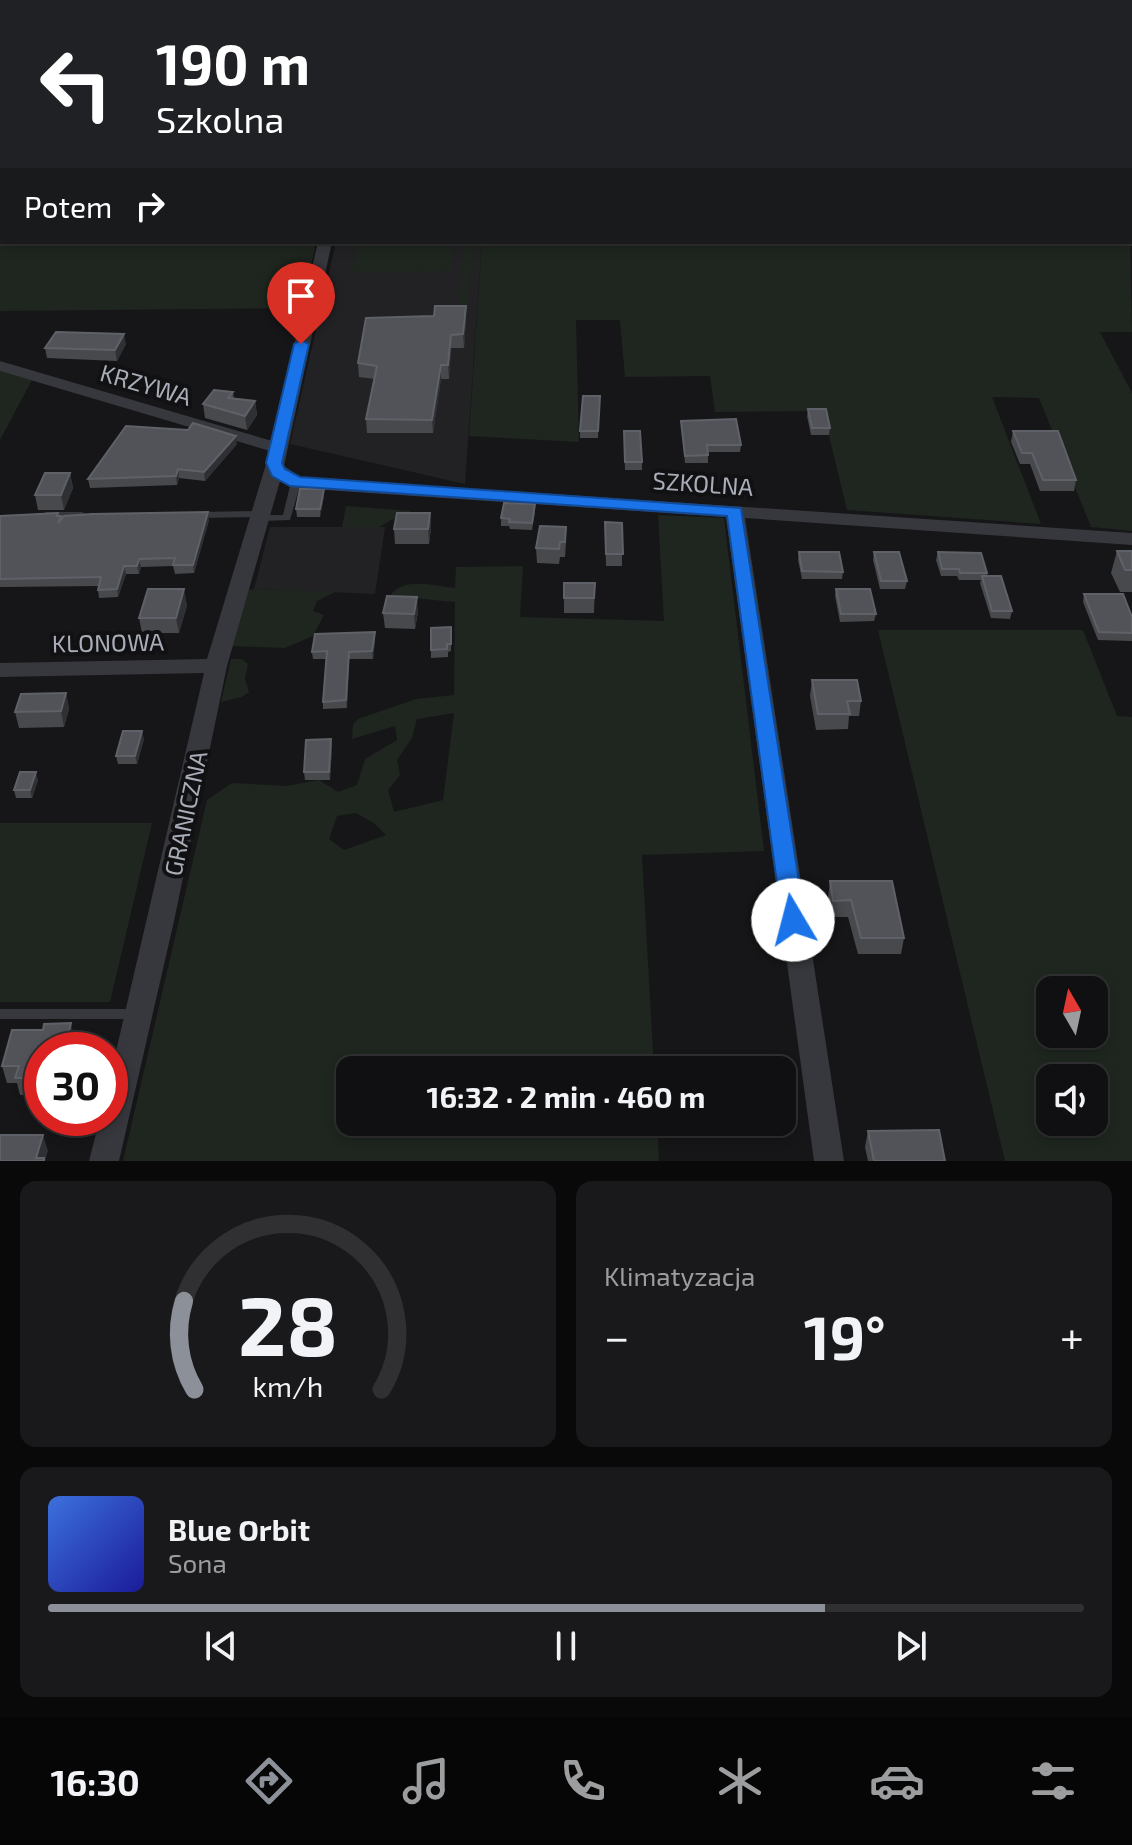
<!DOCTYPE html>
<html lang="pl">
<head>
<meta charset="utf-8">
<style>
  :root { --surface:#101012; --page:#19191b; --text:#f1f3f6; --muted:#9c9d9f; --line:#303032; --accent:#8c9099 }
  body { margin:0; font-family:"Exo 2",sans-serif; background:var(--page); color:var(--text); height:100vh; display:flex; flex-direction:column; font-size:30px; white-space:nowrap }
  * { box-sizing:border-box; margin:0 }
  p { font-size:26px; color:var(--muted) }
  .icon { flex:none; width:44px; height:44px; fill:none; stroke:currentColor; stroke-width:2; stroke-linecap:round; stroke-linejoin:round }
  .map { position:relative; height:1161px; overflow:hidden }
  .panel { display:flex; flex-direction:column; gap:20px; padding:20px; background:#09090a; flex:1 }
  .panel>* { flex:none }
  .top-card { position:absolute; left:0px; top:0px; width:1132px; height:244px; box-shadow:0 4px 12px #0003,0 0 0 2px var(--line); background:#202124; color:#fff; overflow:hidden }
  .needle { width:52px; rotate:351deg }
  .tools { position:absolute; left:1036px; top:976px; display:grid; gap:16px }
  .tools a { display:grid; place-items:center; width:72px; height:72px; border-radius:16px; background:var(--surface); box-shadow:0 4px 12px #0003,0 0 0 2px var(--line); font-size:40px }
  .speed { position:absolute; left:24px; top:1032px; display:flex; gap:16px; font-size:40px; font-weight:700; text-align:center }
  .speed>* { display:grid; place-content:center; width:104px; height:104px; border-radius:50%; background:var(--surface); box-shadow:0 4px 12px #0003,0 0 0 2px var(--line); line-height:1 }
  .speed .limit { border:12px solid #d22; background:#fff; color:#111 }
  .pin { position:absolute; display:grid; place-items:center; width:68px; height:68px; color:#fff; margin:-82px -34px; border-radius:50% 50% 50% 0; rotate:-45deg; box-shadow:0 0 8px #0007 }
  .pin .icon { rotate:45deg }
  .me { position:absolute; width:88px; margin:-44px; rotate:352deg; stroke-linejoin:round; filter:drop-shadow(0 0 6px #0008) }
  .turn { display:flex; align-items:center; gap:28px; height:168px; padding:0 24px; font-size:36px }
  .turn .icon { width:104px; height:104px; stroke-width:2.5 }
  .turn b { display:block; font-size:56px; line-height:68px }
  .then { display:flex; align-items:center; height:76px; padding:0 24px; background:#0003; gap:16px; font-size:30px }
  .big { font-size:60px; font-weight:700; line-height:1.1 }
  .panel .widget { flex:1; display:flex; flex-direction:column; justify-content:center; gap:12px; min-width:0; padding:0 28px; border-radius:16px; background:var(--page) }
  .panel .dial { align-items:center; gap:0 }
  .dial svg { height:208px; overflow:visible; fill:none; stroke:var(--line); stroke-width:7; stroke-linecap:round; text-anchor:middle }
  .dial text { fill:var(--text); stroke:none }
  .song { display:flex; align-items:center; gap:24px }
  .cover { width:96px; height:96px; border-radius:12px; background:linear-gradient(135deg,hsl(220 70% 55%),hsl(240 70% 35%)) }
  .played { height:8px; border-radius:4px; background:linear-gradient(90deg,var(--accent) 75%,var(--line) 75%) }
  .keys { display:flex; justify-content:space-around; direction:ltr }
  .heat { display:flex; justify-content:space-between; align-items:center; font-size:44px; direction:ltr }
  .panel .tiles { flex:1; display:grid; gap:20px; grid-template-columns:1fr 1fr }
  .widget:last-child { grid-column:span 2 }
  .trip { position:absolute; left:336px; top:1056px; width:460px; height:80px; border-radius:16px; background:var(--surface); box-shadow:0 4px 12px #0003,0 0 0 2px var(--line); font-weight:700; line-height:80px; text-align:center }
  .menu { display:flex; height:128px; justify-content:space-around; align-items:center; background:#060607; color:var(--muted) }
  .menu .icon { width:56px; height:56px }
  .menu .active { color:var(--accent) }
  .menu b { font-size:36px; color:var(--text) }
  .map>svg:first-child { display:block }
</style>
</head>
<body>
<div class="map">
<svg width="1132" height="1161" viewBox="0 0 1132 1161">
  <rect width="100%" height="100%" fill="#161618"/>
  <path fill="#222225" d="M 336,242 L 482,242 L 465,484 L 290,444 Z
    M 270,527 L 385,527 L 375,594 L 254,589 Z"/>
  <path fill="#1e261f" fill-rule="evenodd" d="M 386,0 L 1132,0 L 1132,176 L 1130,2 Z
    M 0,132 L 2,242 L 316,242 L 302,308 L 0,311 Z
    M 1130,234 L 1132,332 L 1100,332 L 1132,393 L 1132,531 L 1091,527 L 1039,398 L 992,397 L 1041,524 L 847,510 L 823,411 L 715,412 L 710,376 L 625,377 L 620,320 L 576,320 L 579,442 L 469,436 L 482,242 L 1130,242 Z
    M 454,245 L 451,271 L 352,272 L 357,246 Z
    M 464,246 L 473,246 L 468,316 L 458,316 Z
    M 0,371 L 32,380 L 0,440 Z
    M 346,506 L 411,511 L 406,517 L 391,520 L 379,527 L 342,527 Z
    M 658,515 L 724,518 L 764,851 L 642,855 L 654,1070 L 350,1070 L 350,1122 L 657,1122 L 659,1161 L 123,1161 L 207,800 L 232,783 L 286,786 L 319,780 L 338,792 L 357,785 L 365,759 L 397,740 L 395,726 L 352,739 L 353,724 L 358,719 L 416,699 L 454,695 L 455,602 L 390,596 C 403,576 434,586 455,588 L 456,567 L 523,566 L 520,617 L 664,621 ZM 454,713 L 443,800 L 394,812 L 388,790 L 400,775 L 397,760 L 412,738 L 417,719 ZM 356,813 L 375,824 L 386,835 L 344,850 L 329,839 L 337,816 Z
    M 254,589 L 335,592 L 317,601 L 313,611 L 324,615 L 313,636 L 285,648 L 233,646 L 245,591 Z
    M 878,630 L 1083,630 L 1117,716 L 1132,717 L 1132,1161 L 1005,1161 ZM 1050,990 L 1094,990 L 1094,1034 L 1050,1034 ZM 1050,1078 L 1094,1078 L 1094,1122 L 1050,1122 Z
    M 231,659 L 242,659 L 248,664 L 245,679 L 249,692 L 242,697 L 221,702 Z
    M 0,823 L 152,823 L 110,1002 L 0,1002 Z"/>
  <g fill="none" stroke-linecap="round" stroke-linejoin="round">
    <path fill="#37383d" fill-rule="evenodd" d="M 1130,179 L 1132,179 L 1132,183 L 1130,183 Z
      M 296,479 L 301,482 L 290,520 L 260,521 L 257,520 L 256,517 L 198,518 L 193,515 L 198,512 L 261,511 L 264,512 L 265,515 L 283,515 L 291,482 Z
      M 46,512 L 82,512 L 87,515 L 82,518 L 43,517 L 41,515 Z
      M 0,1009 L 138,1009 L 143,1010 L 145,1014 L 143,1018 L 138,1019 L 0,1019 Z"/>
    <path fill="#37383d" fill-rule="evenodd" d="M 318,242 L 332,242 L 284,466 L 300,477 L 1132,533 L 1132,545 L 745,518 L 844,1161 L 814,1161 L 726,517 L 296,488 L 280,481 L 227,666 L 174,921 L 119,1161 L 89,1161 L 100,1118 L 110,1118 L 110,1077 L 204,673 L 0,677 L 0,663 L 207,659 L 270,451 L 0,371 L 0,361 L 272,441 Z"/>
    <path fill="#37383d" fill-rule="evenodd" d="M 371,0 L 385,0 L 385,2 L 371,2 Z
      M 0,122 L 2,122 L 2,132 L 0,132 Z"/>
  </g>
  <path fill="#47494d" d="M 39,0 L 113,0 L 112,2 L 38,2 Z
    M 434,316 L 466,319 L 464,348 L 451,348 L 449,379 L 441,379 L 433,433 L 367,433 L 366,419 L 375,379 L 359,377 L 358,363 Z
    M 126,344 L 117,361 L 47,358 L 45,348 Z
    M 233,392 L 234,399 L 255,401 L 257,415 L 247,430 L 205,418 L 203,404 Z
    M 600,396 L 598,438 L 580,438 L 580,431 Z
    M 808,409 L 830,428 L 829,435 L 811,435 L 807,416 Z
    M 681,421 L 741,445 L 740,452 L 708,452 L 708,463 L 685,463 Z
    M 624,431 L 642,462 L 642,470 L 625,470 Z
    M 1013,431 L 1076,480 L 1074,491 L 1040,491 L 1030,464 L 1020,464 L 1011,442 Z
    M 237,444 L 205,481 L 179,478 L 177,485 L 90,488 L 88,479 Z
    M 70,473 L 73,488 L 64,510 L 38,510 L 35,495 Z
    M 324,489 L 324,496 L 320,517 L 297,517 L 296,509 Z
    M 535,512 L 532,530 L 510,529 L 509,526 L 501,526 L 501,518 Z
    M 430,513 L 431,528 L 429,544 L 395,544 L 394,529 Z
    M 0,516 L 61,516 L 61,519 L 209,520 L 194,573 L 175,574 L 173,566 L 141,567 L 139,574 L 126,574 L 118,597 L 99,598 L 98,590 L 99,586 L 0,587 Z
    M 605,522 L 622,523 L 622,566 L 606,566 Z
    M 540,526 L 566,542 L 565,557 L 560,557 L 559,564 L 537,563 L 536,548 Z
    M 1117,551 L 1132,551 L 1132,592 L 1120,592 L 1111,573 Z
    M 799,552 L 843,572 L 842,579 L 802,579 L 798,560 Z
    M 874,552 L 907,581 L 905,589 L 880,589 L 873,560 Z
    M 938,552 L 987,573 L 987,576 L 1012,611 L 1010,619 L 991,618 L 980,583 L 981,580 L 959,580 L 957,576 L 941,576 L 936,560 Z
    M 564,583 L 595,583 L 594,613 L 564,613 Z
    M 836,589 L 876,614 L 874,621 L 840,622 L 835,596 Z
    M 1084,594 L 1132,617 L 1132,641 L 1098,640 L 1083,602 Z
    M 187,605 L 179,633 L 142,633 L 139,618 Z
    M 418,612 L 415,629 L 385,628 L 383,613 Z
    M 451,627 L 451,651 L 448,652 L 448,657 L 431,658 L 431,650 Z
    M 375,640 L 373,659 L 349,659 L 347,708 L 323,709 L 323,702 L 326,659 L 313,659 L 312,652 Z
    M 812,680 L 861,701 L 859,716 L 849,716 L 848,729 L 816,730 L 810,696 Z
    M 66,693 L 69,709 L 64,727 L 19,728 L 15,712 Z
    M 144,739 L 137,764 L 118,764 L 116,756 Z
    M 331,739 L 332,747 L 330,780 L 305,780 L 304,772 Z
    M 38,780 L 32,798 L 16,798 L 14,790 Z
    M 830,881 L 904,938 L 901,954 L 858,954 L 848,917 L 831,917 L 828,898 Z
    M 12,1030 L 75,1040 L 72,1050 L 42,1050 L 42,1094 L 20,1095 L 17,1083 L 7,1083 L 2,1066 Z
    M 868,1131 L 945,1161 L 868,1161 L 865,1147 Z"/>
  <path fill="#2f3033" d="M 466,306 L 466,319 L 464,348 L 463,334 Z
    M 124,334 L 126,344 L 117,361 L 115,350 Z
    M 451,335 L 451,348 L 449,379 L 448,365 Z
    M 441,365 L 441,379 L 433,433 L 432,420 Z
    M 255,401 L 257,415 L 247,430 L 245,416 Z
    M 236,436 L 237,444 L 205,481 L 204,472 Z
    M 178,469 L 179,478 L 177,485 L 176,476 Z
    M 70,473 L 73,488 L 64,510 L 61,495 Z
    M 324,489 L 324,496 L 320,517 L 320,509 Z
    M 208,512 L 209,520 L 194,573 L 193,565 Z
    M 430,513 L 431,528 L 429,544 L 428,529 Z
    M 139,559 L 141,567 L 139,574 L 137,566 Z
    M 124,566 L 126,574 L 118,597 L 117,589 Z
    M 184,589 L 187,605 L 179,633 L 176,618 Z
    M 417,597 L 418,612 L 415,629 L 414,614 Z
    M 375,632 L 375,640 L 373,659 L 372,651 Z
    M 349,652 L 349,659 L 347,708 L 346,700 Z
    M 66,693 L 69,709 L 64,727 L 61,711 Z
    M 142,731 L 144,739 L 137,764 L 135,756 Z
    M 331,739 L 332,747 L 330,780 L 329,772 Z
    M 36,772 L 38,780 L 32,798 L 30,790 Z
    M 71,1023 L 75,1040 L 72,1050 L 66,1050 L 65,1045 Z
    M 43,1135 L 48,1151 L 45,1161 L 37,1161 L 36,1158 Z"/>
  <path fill="#525359" stroke="#5f6168" stroke-width="2" d="M 39,0 L 66,0 L 64,2 L 38,2 Z
    M 220,0 L 303,0 L 302,2 L 219,2 Z
    M 568,0 L 579,0 L 580,2 L 567,2 Z
    M 435,306 L 466,306 L 463,334 L 451,335 L 448,365 L 441,365 L 432,420 L 366,419 L 377,366 L 358,363 L 366,318 L 434,316 Z
    M 56,332 L 124,334 L 115,350 L 45,348 Z
    M 214,390 L 233,392 L 228,398 L 255,401 L 245,416 L 203,404 Z
    M 583,396 L 600,396 L 598,431 L 580,431 Z
    M 808,409 L 826,409 L 830,428 L 812,428 Z
    M 736,419 L 741,445 L 707,445 L 708,455 L 685,456 L 681,421 Z
    M 193,423 L 236,436 L 204,472 L 178,469 L 176,476 L 88,479 L 126,426 L 188,430 Z
    M 624,431 L 640,431 L 642,462 L 625,462 Z
    M 1013,431 L 1058,431 L 1076,480 L 1043,480 L 1032,453 L 1022,453 Z
    M 45,473 L 70,473 L 61,495 L 35,495 Z
    M 300,489 L 324,489 L 320,509 L 296,509 Z
    M 504,503 L 535,504 L 532,523 L 509,522 L 510,519 L 501,518 Z
    M 208,512 L 193,565 L 173,565 L 175,558 L 139,559 L 137,566 L 124,566 L 117,589 L 98,590 L 101,577 L 0,579 L 0,516 L 58,513 L 57,516 L 61,516 L 58,523 L 64,516 L 92,514 Z
    M 397,513 L 430,513 L 428,529 L 394,529 Z
    M 605,522 L 622,523 L 623,554 L 606,554 Z
    M 540,526 L 566,527 L 565,542 L 560,542 L 559,549 L 536,548 Z
    M 1117,551 L 1132,551 L 1132,570 L 1125,570 Z
    M 799,552 L 839,552 L 843,572 L 802,571 Z
    M 874,552 L 899,552 L 907,581 L 881,581 Z
    M 938,552 L 981,553 L 987,573 L 960,573 L 959,569 L 942,569 Z
    M 982,576 L 1001,576 L 1012,611 L 992,611 Z
    M 564,583 L 595,583 L 594,598 L 564,598 Z
    M 148,589 L 184,589 L 176,618 L 139,618 Z
    M 836,589 L 870,589 L 876,614 L 841,614 Z
    M 1084,594 L 1123,594 L 1132,617 L 1132,633 L 1099,632 Z
    M 387,596 L 417,597 L 414,614 L 383,613 Z
    M 451,627 L 451,644 L 447,644 L 447,649 L 431,650 L 431,628 Z
    M 375,632 L 372,651 L 349,652 L 346,700 L 323,702 L 327,651 L 312,652 L 315,634 Z
    M 812,680 L 857,680 L 861,701 L 847,701 L 850,714 L 818,714 Z
    M 66,693 L 61,711 L 15,712 L 21,694 Z
    M 123,731 L 142,731 L 135,756 L 116,756 Z
    M 331,739 L 329,772 L 304,772 L 306,740 Z
    M 20,772 L 36,772 L 30,790 L 14,790 Z
    M 830,881 L 892,881 L 904,938 L 861,938 L 851,900 L 833,901 Z
    M 71,1023 L 65,1045 L 58,1045 L 56,1050 L 42,1050 L 42,1078 L 15,1078 L 19,1066 L 2,1066 L 12,1030 L 43,1030 L 44,1024 Z
    M 939,1130 L 945,1161 L 874,1161 L 868,1131 Z
    M 0,1135 L 43,1135 L 36,1158 L 44,1158 L 44,1161 L 0,1161 Z"/>
  <path fill="#1a73e8" stroke="#114b97" stroke-width="2" d="M 301,340 L 309,344 L 282,463 L 285,469 L 300,477 L 741,508 L 805,920 L 801,926 L 793,928 L 785,926 L 782,920 L 727,516 L 290,486 L 272,476 L 266,463 L 294,344 Z"/>
  <g text-anchor="middle" dominant-baseline="central" stroke-width="8" stroke-linejoin="round" paint-order="stroke">
    <g font-size="24" fill="#a8adb8" stroke="#111113">
      <text transform="translate(146 384) rotate(16)">KRZYWA</text>
      <text transform="translate(703 483) rotate(4)">SZKOLNA</text>
      <text transform="translate(108 642) rotate(-1)">KLONOWA</text>
      <text transform="translate(185 813) rotate(-78)">GRANICZNA</text>
    </g>
  </g>
</svg>
<div class="tools">
<a><svg class="needle" viewBox="-14 -14 28 28"><path d="M0-13l5 13h-10z" fill="#e53935"/><path d="M0 13l5-13h-10z" fill="#9c9d9f"/></svg></a>
<a><svg class="icon" aria-label="sound" viewBox="0 0 24 24"><path d="M4 9h4l5-4v14l-5-4H4zM17 9q2 3 0 6"/></svg></a>
</div>
<div class="speed"><div class="limit">30</div></div>
<div class="pin" style="left:301px;top:344px;background:#d93025"><svg class="icon" aria-label="arrive" viewBox="0 0 24 24"><path d="M6 21V4h12l-3 4 3 4H6"/></svg></div>
<svg class="me" style="left:793px;top:920px" viewBox="-20 -20 40 40"><circle r="19" fill="#fff"/><path d="M0-13L10 11 0 6-10 11z" fill="#1a73e8"/></svg>
<div class="trip">16:32 · 2 min · 460 m</div>
<div class="top-card">
<div class="turn"><svg class="icon" aria-label="left" viewBox="0 0 24 24"><path d="M17 20v-9H6M10 6l-5 5 5 5"/></svg><div><b>190 m</b>Szkolna</div></div>
<div class="then">Potem<svg class="icon" aria-label="right" viewBox="0 0 24 24"><path d="M7 20v-9h11M14 6l5 5-5 5"/></svg></div>
</div>
</div>
<section class="panel">
<div class="tiles">
<div class="widget dial"><svg viewBox="0 0 100 80">
<path d="M14 69A42 42 0 1 1 86 69"/>
<path d="M14 69A42 42 0 0 1 10 35" stroke="#8c9099"/>
<text x="50" y="56" font-size="32" font-weight="700">28</text>
<text x="50" y="72" font-size="11">km/h</text>
</svg></div>
<div class="widget"><p>Klimatyzacja</p>
<div class="heat"><a>−</a><b class="big">19°</b><a>+</a></div>
</div>
<div class="widget">
<div class="song"><i class="cover"></i><div><b>Blue Orbit</b><p>Sona</p></div></div>
<div class="played"></div>
<div class="keys"><svg class="icon" aria-label="previous" viewBox="0 0 24 24"><path d="M18 5L8 12l10 7zM5 5v14"/></svg><svg class="icon" aria-label="pause" viewBox="0 0 24 24"><path d="M8 5v14M16 5v14"/></svg><svg class="icon" aria-label="next" viewBox="0 0 24 24"><path d="M6 5l10 7-10 7zM19 5v14"/></svg></div>
</div>
</div>
</section>
<nav class="menu">
<b>16:30</b>
<svg class="icon active" aria-label="directions" viewBox="0 0 24 24"><path d="M12 3l9 9-9 9-9-9zM9 14v-3h6M13 9l2 2-2 2"/></svg>
<svg class="icon" aria-label="music" viewBox="0 0 24 24"><path d="M9 18V5l10-2v13"/><circle cx="6" cy="18" r="3"/><circle cx="16" cy="16" r="3"/></svg>
<svg class="icon" aria-label="phone" viewBox="0 0 24 24"><path d="M5 4h4l2 5-3 2q2 4 5 5l2-3 5 2v4C11 20 4 13 5 4z"/></svg>
<svg class="icon" aria-label="climate" viewBox="0 0 24 24"><path d="M12 3v18M4 7l16 10M4 17L20 7"/></svg>
<svg class="icon" aria-label="car" viewBox="0 0 24 24"><path d="M5 17H2v-5l4-1 3-4h7l3 4 3 1v5h-3M9 17h6M6 11h13"/><circle cx="7" cy="17" r="2"/><circle cx="17" cy="17" r="2"/></svg>
<svg class="icon" aria-label="filters" viewBox="0 0 24 24"><path d="M4 7h16M4 17h16"/><circle cx="9" cy="7" r="2"/><circle cx="15" cy="17" r="2"/></svg>
</nav>
</body>
</html>
